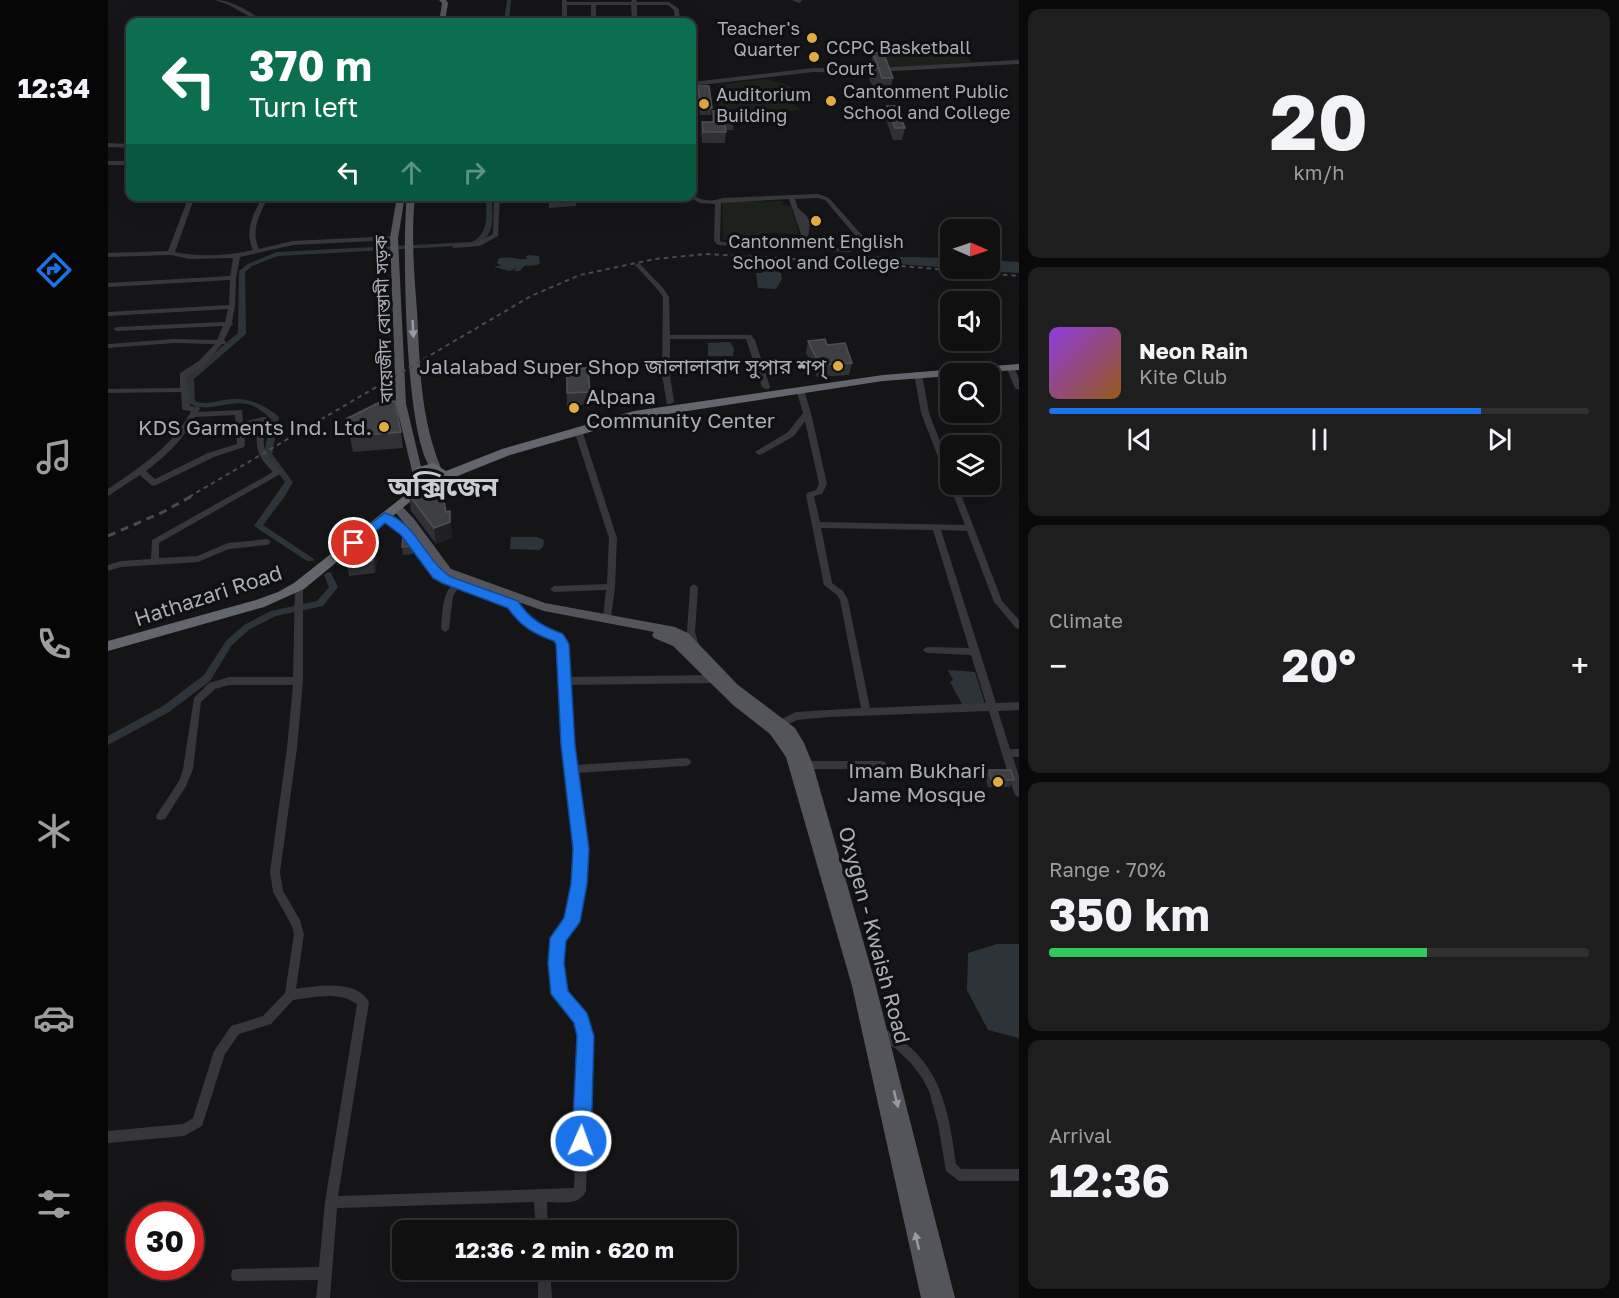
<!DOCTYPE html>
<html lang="en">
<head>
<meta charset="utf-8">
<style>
  :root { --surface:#101011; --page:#1e1e1f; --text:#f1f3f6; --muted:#9c9d9f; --line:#303031; --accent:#1a73e8 }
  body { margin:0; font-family:"Golos Text","Noto Sans Bengali",sans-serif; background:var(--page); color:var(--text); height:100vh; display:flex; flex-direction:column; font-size:22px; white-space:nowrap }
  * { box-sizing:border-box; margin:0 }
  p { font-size:20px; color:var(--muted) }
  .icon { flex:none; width:33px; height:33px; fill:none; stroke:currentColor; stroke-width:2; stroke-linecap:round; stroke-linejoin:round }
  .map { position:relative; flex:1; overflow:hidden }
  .details { display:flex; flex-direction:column; gap:9px; padding:9px; background:#090909; width:600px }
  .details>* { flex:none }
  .hud { position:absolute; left:18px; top:18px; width:570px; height:183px; border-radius:12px; box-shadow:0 6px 24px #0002,0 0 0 2px var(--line); background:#0b6e4f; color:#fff; overflow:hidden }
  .needle { width:39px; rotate:92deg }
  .buttons { position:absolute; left:832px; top:219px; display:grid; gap:12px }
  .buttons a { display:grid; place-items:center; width:60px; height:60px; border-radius:12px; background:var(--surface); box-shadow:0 6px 24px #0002,0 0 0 2px var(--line); font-size:30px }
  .speed { position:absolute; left:18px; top:1202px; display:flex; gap:12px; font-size:30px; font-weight:700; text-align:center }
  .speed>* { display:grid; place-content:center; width:78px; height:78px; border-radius:50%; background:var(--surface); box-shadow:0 6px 24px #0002,0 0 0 2px var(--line); line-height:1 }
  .speed .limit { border:9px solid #d22; background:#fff; color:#111 }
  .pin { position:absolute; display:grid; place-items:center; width:51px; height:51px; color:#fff; margin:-26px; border:3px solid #fff; border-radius:50%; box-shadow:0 2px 6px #0007 }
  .me { position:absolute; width:66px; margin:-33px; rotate:2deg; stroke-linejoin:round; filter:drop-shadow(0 0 4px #0008) }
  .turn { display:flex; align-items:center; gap:21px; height:126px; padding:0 24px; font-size:27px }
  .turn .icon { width:78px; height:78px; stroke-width:2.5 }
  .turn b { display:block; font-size:42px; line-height:51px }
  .lanes { display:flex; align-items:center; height:57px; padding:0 24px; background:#0003; justify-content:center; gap:30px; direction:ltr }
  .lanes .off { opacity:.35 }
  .big { font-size:45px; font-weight:700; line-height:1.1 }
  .details .tile { flex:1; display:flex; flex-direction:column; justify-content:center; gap:9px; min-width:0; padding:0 21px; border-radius:12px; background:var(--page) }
  .details .dial { align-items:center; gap:0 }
  .dial b { font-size:78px; line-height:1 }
  .song { display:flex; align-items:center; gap:18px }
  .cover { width:72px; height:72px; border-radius:9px; background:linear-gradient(135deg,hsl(270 70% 55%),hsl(30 70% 35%)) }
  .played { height:6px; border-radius:3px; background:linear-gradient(90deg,var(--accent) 80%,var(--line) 80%) }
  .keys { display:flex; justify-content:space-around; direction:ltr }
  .heat { display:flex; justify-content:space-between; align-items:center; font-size:33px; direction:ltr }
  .charge { height:9px; border-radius:4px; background:linear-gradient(90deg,#34c759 70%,var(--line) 0) }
  .trip { position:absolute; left:284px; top:1220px; width:345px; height:60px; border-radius:12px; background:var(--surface); box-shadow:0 6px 24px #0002,0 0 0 2px var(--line); font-weight:700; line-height:60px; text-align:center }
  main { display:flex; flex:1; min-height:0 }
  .tab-bar { display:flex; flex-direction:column; width:108px; justify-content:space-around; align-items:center; background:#060607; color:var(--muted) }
  .tab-bar .icon { width:42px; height:42px }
  .tab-bar .on { color:var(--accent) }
  .tab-bar b { font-size:27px; color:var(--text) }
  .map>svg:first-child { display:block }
</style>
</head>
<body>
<main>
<nav class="tab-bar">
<b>12:34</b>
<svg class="icon on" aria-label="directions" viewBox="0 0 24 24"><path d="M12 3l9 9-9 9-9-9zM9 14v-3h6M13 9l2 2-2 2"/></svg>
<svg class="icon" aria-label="music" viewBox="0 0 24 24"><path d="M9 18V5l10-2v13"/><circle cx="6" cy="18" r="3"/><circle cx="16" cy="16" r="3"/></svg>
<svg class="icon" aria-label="phone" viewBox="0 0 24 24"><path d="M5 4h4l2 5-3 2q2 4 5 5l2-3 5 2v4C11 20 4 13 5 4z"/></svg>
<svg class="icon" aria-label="climate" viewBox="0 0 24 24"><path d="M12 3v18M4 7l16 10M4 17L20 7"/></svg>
<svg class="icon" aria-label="car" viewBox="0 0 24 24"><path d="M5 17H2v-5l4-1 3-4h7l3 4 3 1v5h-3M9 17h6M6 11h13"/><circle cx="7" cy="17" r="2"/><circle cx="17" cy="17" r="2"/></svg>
<svg class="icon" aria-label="filters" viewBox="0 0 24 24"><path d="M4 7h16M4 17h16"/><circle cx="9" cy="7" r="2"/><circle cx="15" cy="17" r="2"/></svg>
</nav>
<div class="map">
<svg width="911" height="1298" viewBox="0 0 911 1298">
  <rect width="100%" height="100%" fill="#151517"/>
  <path fill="#1c211c" d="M 845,42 L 864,62 C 842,63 784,74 767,62 L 774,52 L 783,45 Z
    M 658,79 L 680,85 L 689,91 L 686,104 L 692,110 L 611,116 L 609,85 Z
    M 674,201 L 675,205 L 683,206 L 691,234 L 660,233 L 661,241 L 615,240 L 614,202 Z"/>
  <path fill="#2d3439" d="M 422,255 L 431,256 L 432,263 L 429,265 L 416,266 L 412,271 L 406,271 L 408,268 L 402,271 L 386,267 L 393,265 L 389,263 L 390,259 C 400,255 408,260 419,259 L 418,256 Z
    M 751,256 L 843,258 L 843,268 L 753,261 Z
    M 882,260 L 911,262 L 911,273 L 852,269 L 882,268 Z
    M 658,269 L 673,273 L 674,279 L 668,289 L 650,288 L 648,273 L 654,273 Z
    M 622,342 L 626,349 L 625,356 L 600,356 L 600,343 Z
    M 403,537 L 429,537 L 436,540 L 435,547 L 431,550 L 402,549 Z
    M 840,670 L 867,672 L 877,704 L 854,704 L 842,682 L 845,680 Z
    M 889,944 L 911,944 L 911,1038 L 880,1030 L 859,990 L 860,953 Z"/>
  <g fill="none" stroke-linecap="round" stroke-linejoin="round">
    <path fill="#2d3439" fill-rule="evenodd" d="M 399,0 L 403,0 L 401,22 L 396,22 Z
      M 378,196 L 384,196 C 384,217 389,235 367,245 L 170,256 L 144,266 L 137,272 L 138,334 L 86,379 L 87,401 C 96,405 106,402 116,400 C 138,396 153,403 170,416 L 171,418 L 164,454 L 185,482 L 177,496 L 155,525 L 206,559 L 205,561 L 199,561 L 146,526 L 177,482 L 156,454 L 163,419 C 156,413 149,406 139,404 C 119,400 97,415 79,402 L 79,376 L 130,333 L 131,271 L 140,264 L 169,252 L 364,242 C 382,233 378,214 378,196 Z
      M 220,572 L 223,573 L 230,587 L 215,606 L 168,616 L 142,629 L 124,645 L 102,681 L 61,712 L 0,745 L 0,736 L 55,706 L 96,675 L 118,641 L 136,625 L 163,611 L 209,601 L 221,587 L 216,575 Z"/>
    <path fill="#37373b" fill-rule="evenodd" d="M 107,0 C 125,0 142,12 157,22 L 151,22 L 121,5 Z
      M 454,0 L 458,0 L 459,2 L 523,2 L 524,0 L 528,0 L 529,2 L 561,2 L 571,9 L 572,22 L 567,22 L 566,10 L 560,5 L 529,5 L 529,22 L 524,22 L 523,5 L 488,5 L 488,22 L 483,22 L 483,5 L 459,5 L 459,22 L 454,22 Z
      M 684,0 L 693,0 L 694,1 L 691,3 Z
      M 911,60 L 911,64 L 752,73 L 705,72 L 584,86 L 584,82 L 705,68 L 752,69 Z
      M 0,143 L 22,144 L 22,148 L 0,147 Z
      M 0,161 L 22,161 L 22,165 L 0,165 Z
      M 710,194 L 721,198 L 759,241 L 759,243 L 742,252 L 610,245 L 606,241 L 607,204 L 592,203 L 579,196 L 584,196 L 584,195 C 594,201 603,202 615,198 ZM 710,198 L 717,200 L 753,242 L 741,248 L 703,247 L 700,238 L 702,222 L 698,215 L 690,208 L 687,199 ZM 681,199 L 697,246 L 614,242 L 612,241 L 613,203 Z
      M 81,196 L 87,196 L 67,252 C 92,257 120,256 145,250 C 136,231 145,214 155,196 L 161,196 C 152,213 142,231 151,249 L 185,241 L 286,236 L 289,238 L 286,240 L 185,245 L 132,257 L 128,278 L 127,306 L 124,322 L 125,324 L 123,326 L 116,340 L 118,342 L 117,344 L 114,344 L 96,365 L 79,376 L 82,406 L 91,407 L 92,409 L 90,412 L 134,410 L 135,422 L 155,417 L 158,417 L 159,419 C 153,452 154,448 174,473 L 51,543 L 51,558 L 89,556 L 120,543 L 159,539 L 163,542 L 159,545 L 121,549 L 90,562 L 13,567 L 0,571 L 0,565 L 13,561 L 43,559 L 44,540 L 165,472 C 148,455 146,446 151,423 L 136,427 L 137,445 L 136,447 L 106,457 L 46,486 L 43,485 L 32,475 L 0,496 L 0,489 C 32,467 65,446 83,411 L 75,410 L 74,408 L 73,392 L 0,393 L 0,389 L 72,388 L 72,373 L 91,361 L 107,344 L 66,343 L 0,348 L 0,344 L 66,339 L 109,340 L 115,326 L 9,331 L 5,329 L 9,327 L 117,322 L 120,309 L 0,316 L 0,312 L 121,305 L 122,280 L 0,287 L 0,283 L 122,276 L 125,258 L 81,259 L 63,255 L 0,257 L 0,253 L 60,251 ZM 127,415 L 129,444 L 100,453 L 47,479 L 38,471 C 58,456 76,439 87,417 Z
      M 386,196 L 392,196 L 390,236 L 372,246 L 345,248 L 344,247 L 347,245 L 368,243 L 385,234 Z
      M 530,263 L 532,264 L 555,288 L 561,297 L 562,335 L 643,335 L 647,340 L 662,387 L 661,389 L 658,389 L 654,387 L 638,339 L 562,339 L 562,375 L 566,402 L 562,404 L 559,404 L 554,375 L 555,297 L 550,290 L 528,266 L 527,265 Z
      M 899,365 L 905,365 L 906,367 L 911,379 L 911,390 L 907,388 L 898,367 Z
      M 807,372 L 810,372 L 814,374 L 821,413 L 843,470 L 843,484 L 849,484 L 894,601 L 911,620 L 911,629 L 908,628 L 886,602 L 859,531 L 833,530 L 888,703 L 911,702 L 911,710 L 890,711 L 902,749 L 911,749 L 911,757 L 905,757 L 911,777 L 911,797 L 908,796 L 906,793 L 881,711 L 721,717 L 689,720 L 672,728 L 669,727 L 667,724 L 669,721 L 688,712 L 753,708 L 732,600 L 729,595 L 716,585 L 698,495 L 699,493 L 708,490 L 711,484 L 697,421 L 686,436 L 654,454 L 651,455 L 647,452 L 680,432 L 695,413 L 688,389 L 692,387 L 695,387 L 703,413 L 719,484 L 714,494 L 706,496 L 712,522 L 857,525 L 841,484 L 842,482 L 839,480 L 813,413 L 806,374 ZM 713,528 L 825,530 L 861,648 L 820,647 L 817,648 L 815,650 L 817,652 L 820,653 L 863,655 L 878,703 L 762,708 L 740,600 L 735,591 L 724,583 Z
      M 467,428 L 470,428 L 474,430 L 509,538 L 507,587 L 503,617 L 499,620 L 495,617 L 498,590 L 446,592 L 442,589 L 446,586 L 499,584 L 501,538 L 466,430 Z
      M 349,581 L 353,584 L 345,596 L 341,629 L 337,632 L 333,629 C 335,612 333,591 349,581 Z
      M 191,583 L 195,586 L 195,681 L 189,748 L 172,872 L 175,891 L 192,920 L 196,934 L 188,989 C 209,986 248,979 261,1002 L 230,1196 L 466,1188 L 471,1036 L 468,1022 L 446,994 L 443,963 L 445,938 L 459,920 L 466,884 L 468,849 L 455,745 L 451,644 C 445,635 431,633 422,627 C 414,622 408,614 402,606 L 401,604 L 402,602 L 408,602 L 418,613 L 428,622 L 454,635 L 459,644 L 461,677 L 605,675 L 608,676 L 610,679 L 608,682 L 605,683 L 462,685 L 467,765 L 578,758 L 581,759 L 583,762 L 581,765 L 578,766 L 468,773 L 478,849 L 476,884 L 469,922 L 455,940 L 453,963 L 457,992 L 477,1015 L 483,1036 L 478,1191 C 471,1206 453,1202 439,1202 L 440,1230 L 428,1230 L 426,1202 L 229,1208 L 222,1298 L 208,1298 L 210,1280 L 129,1281 L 124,1280 L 123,1275 L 124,1270 L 129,1269 L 211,1267 L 217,1202 L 249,1004 C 231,991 206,997 185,1000 L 163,1024 L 131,1034 L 117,1054 L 94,1126 L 76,1136 L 0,1143 L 0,1131 L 75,1124 L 85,1118 L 106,1051 L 123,1026 L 155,1016 L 177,993 L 186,934 L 183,924 L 165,892 L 162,872 L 179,748 L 185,685 L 121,685 L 107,689 L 93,702 L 85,769 L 78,786 L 57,819 L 53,820 L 49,819 L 48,816 L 71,781 L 75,769 L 86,698 L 101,683 L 121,677 L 185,677 L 187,586 Z
      M 586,584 L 590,587 L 587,632 L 592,649 L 591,651 L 585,651 L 584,649 L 579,632 L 582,587 Z
      M 699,761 L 774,761 L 777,762 L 779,765 L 777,768 L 774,769 L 699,769 L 696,768 L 694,765 L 696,762 Z
      M 772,1027 C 783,1031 794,1040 803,1048 C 836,1078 842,1121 848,1164 L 853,1169 L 911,1169 L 911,1181 L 851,1181 L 838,1171 L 830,1124 L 821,1091 L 814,1078 L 803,1063 L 788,1049 L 768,1036 L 766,1032 L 768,1028 Z
      M 430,1269 L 442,1269 L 444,1298 L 430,1298 Z"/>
    <path fill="#53555a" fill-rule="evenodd" d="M 331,0 L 338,0 L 340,3 L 337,22 L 331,22 L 334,3 Z
      M 289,196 L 297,196 L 290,238 L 298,404 L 315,475 L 310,479 L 305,475 L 288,404 L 282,238 Z
      M 299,196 L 307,196 C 303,235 306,272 309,311 C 312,365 312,417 333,468 L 328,472 C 296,459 294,233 299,196 Z
      M 288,503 L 292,504 L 306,519 L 343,569 L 437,603 L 567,627 L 580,633 L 630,685 L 687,728 L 696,743 L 705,765 L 766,979 L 847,1298 L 813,1298 L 744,986 L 678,757 L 662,734 L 625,705 L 565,646 L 546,638 L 544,635 L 546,632 L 436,611 L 335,575 L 329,568 L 324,571 L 320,570 L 294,535 L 272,517 L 273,514 C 287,512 302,530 310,540 L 283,507 Z"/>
    <path fill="#63666c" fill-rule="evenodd" d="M 911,364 L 911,370 L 843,374 L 843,376 L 775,381 L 527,419 L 402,455 L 337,481 L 309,496 L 196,589 L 156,607 L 0,651 L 0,641 L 148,600 L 170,592 L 186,583 L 311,484 L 304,475 L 308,468 L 325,463 L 338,471 L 394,449 L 526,411 L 775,375 ZM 324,472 L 327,476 L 323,479 L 317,477 L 317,474 Z"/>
    <path stroke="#4a4b50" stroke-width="2" stroke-dasharray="4.5 4" stroke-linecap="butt" d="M 81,497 L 423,296 L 472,275 L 547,259 L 598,254 L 769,264 L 911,276"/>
    <path stroke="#4a4b50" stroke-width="3" stroke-dasharray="8 6" stroke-linecap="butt" d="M 0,536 L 55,512 L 84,496"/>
  </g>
  <path fill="#313135" d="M 765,53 L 785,78 L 780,100 L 770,101 L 760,75 Z
    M 590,86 L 604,108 L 603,115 L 592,115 L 589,93 Z
    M 779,106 L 797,128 L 794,140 L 785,140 L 777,117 Z
    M 605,111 L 626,119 L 625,130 L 618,130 L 617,143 L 594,143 L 593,133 L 594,122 L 604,122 Z
    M 441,196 L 468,196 L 468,206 L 441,208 Z
    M 700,341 L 719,345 L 744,363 L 741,375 L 709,377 L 698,353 Z
    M 459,368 L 482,392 L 482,404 L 459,406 Z
    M 238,419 L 293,432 L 295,448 L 245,452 Z
    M 301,495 L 338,512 L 342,511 L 344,538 L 328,544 L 303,511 Z
    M 304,546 L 305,554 L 295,555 L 294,547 Z
    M 267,547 L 269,559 L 267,573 L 241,576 L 239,564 Z
    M 881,770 L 906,780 L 902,787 L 880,787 L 877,777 Z"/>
  <path fill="#202023" d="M 342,511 L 344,538 L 328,544 L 326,528 Z
    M 267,547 L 269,559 L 267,573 L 265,561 Z"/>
  <path fill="#3e3f43" stroke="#4e5055" stroke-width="1.5" d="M 775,52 L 785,78 L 774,78 L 765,53 Z
    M 590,86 L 601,86 L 604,108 L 593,108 Z
    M 779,106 L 788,106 L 797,128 L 787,128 Z
    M 605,111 L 625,112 L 626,119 L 616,119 L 618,132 L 595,132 L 594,122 L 606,122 Z
    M 717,339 L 719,345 L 737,343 L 744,363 L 712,365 L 700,341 Z
    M 459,368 L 480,368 L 482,392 L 459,393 Z
    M 287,401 L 293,432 L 242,436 L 238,419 L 272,402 Z
    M 333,485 L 338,512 L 342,511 L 342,522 L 326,528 L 301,495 Z
    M 295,536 L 297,536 L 304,546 L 294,547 Z
    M 267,547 L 265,561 L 239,564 L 242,548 Z
    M 881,770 L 903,770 L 906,780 L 883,780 Z"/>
  <defs><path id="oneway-solid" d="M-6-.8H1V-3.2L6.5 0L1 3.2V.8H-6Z" transform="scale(1.5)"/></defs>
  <g fill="#979ba4">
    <use href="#oneway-solid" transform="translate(305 329) rotate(87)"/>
    <use href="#oneway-solid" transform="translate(788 1099) rotate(76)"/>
    <use href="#oneway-solid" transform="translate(809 1241) rotate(-103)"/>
  </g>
  <path fill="#1a73e8" stroke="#114b97" stroke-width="1.5" d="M 277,513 C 309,523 317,561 343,577 L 410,601 C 421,619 436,627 455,634 L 461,644 L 467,745 L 481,849 L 479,884 L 472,922 L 458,941 L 456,963 L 460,991 L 479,1013 L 486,1036 L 483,1141 L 480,1147 L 473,1150 L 467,1147 L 464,1141 L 469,1036 L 466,1023 L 443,994 L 440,963 L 442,938 L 456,918 L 463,884 L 465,849 L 453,745 L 448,644 L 446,641 C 426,634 412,626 400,608 L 334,583 L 325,578 L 293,535 L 277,523 L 251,546 L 242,546 L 240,543 L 242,539 Z"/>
  <g fill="#e1aa43" stroke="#101012" stroke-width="2">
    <circle cx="704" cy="38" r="6"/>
    <circle cx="706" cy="57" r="6"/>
    <circle cx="723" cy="101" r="6"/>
    <circle cx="596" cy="104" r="6"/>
    <circle cx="708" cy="221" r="6"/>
    <circle cx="730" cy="366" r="6"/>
    <circle cx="466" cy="408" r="6"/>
    <circle cx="276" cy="427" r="6"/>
    <circle cx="890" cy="782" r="6"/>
  </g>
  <g text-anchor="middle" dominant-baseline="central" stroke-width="6" stroke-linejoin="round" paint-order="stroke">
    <g font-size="18" fill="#a8adb6" stroke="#101012" text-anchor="start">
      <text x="692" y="28" text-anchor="end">Teacher's<tspan x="692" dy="21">Quarter</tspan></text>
      <text x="718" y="47">CCPC Basketball<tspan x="718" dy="21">Court</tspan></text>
      <text x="735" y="91">Cantonment Public<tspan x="735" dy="21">School and College</tspan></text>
      <text x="608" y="94">Auditorium<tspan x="608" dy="21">Building</tspan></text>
      <text x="708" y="241" text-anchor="middle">Cantonment English<tspan x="708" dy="21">School and College</tspan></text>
    </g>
    <g font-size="18" fill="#a8adb6" stroke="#101012">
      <text transform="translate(275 319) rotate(-92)">বায়েজীদ বোস্তামী সড়ক</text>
    </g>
    <g font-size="21" fill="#a8adb6" stroke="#101012" text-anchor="end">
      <text x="718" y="366">Jalalabad Super Shop জালালাবাদ সুপার শপ্</text>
      <text x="478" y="396" text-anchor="start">Alpana<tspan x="478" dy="24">Community Center</tspan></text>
      <text x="264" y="427">KDS Garments Ind. Ltd.</text>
      <text x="878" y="770">Imam Bukhari<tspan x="878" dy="24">Jame Mosque</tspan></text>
    </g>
    <g font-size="21" fill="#a8adb6" stroke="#101012">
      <text transform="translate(100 595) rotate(-18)">Hathazari Road</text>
      <text transform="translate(767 935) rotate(75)">Oxygen - Kwaish Road</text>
    </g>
    <g font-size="27" font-weight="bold" fill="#c9ccd2" stroke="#101012">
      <text x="335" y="486">অক্সিজেন</text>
    </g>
  </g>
</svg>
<div class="buttons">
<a><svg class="needle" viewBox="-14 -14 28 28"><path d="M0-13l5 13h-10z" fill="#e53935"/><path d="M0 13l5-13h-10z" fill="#9c9d9f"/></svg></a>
<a><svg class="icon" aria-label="sound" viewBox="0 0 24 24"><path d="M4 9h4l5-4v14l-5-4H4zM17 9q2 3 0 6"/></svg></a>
<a><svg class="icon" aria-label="search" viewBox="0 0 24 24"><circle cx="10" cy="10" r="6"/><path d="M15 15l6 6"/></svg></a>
<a><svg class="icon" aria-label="layers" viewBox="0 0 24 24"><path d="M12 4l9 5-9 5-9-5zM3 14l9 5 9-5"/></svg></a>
</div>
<div class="speed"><div class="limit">30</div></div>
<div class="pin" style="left:246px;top:543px;background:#d93025"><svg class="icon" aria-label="arrive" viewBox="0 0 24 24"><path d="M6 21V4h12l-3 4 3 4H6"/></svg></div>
<svg class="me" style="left:473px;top:1141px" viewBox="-20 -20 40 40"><circle r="17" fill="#1a73e8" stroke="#fff" stroke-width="3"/><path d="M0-11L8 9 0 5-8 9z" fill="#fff"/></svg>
<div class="trip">12:36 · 2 min · 620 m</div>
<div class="hud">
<div class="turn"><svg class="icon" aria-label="left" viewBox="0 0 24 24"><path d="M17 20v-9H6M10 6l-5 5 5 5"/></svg><div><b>370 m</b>Turn left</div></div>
<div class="lanes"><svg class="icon" aria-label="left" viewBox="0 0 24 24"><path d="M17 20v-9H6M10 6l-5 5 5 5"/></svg><svg class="icon off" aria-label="ahead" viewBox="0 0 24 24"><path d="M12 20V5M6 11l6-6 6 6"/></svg><svg class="icon off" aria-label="right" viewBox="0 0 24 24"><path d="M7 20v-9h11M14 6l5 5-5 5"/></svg></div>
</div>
</div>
<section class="details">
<div class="tile dial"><b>20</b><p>km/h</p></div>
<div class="tile">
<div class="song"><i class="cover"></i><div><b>Neon Rain</b><p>Kite Club</p></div></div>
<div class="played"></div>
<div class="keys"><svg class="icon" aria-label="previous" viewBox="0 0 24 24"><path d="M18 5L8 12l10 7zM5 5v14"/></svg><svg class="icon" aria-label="pause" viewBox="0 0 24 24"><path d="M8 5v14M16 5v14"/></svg><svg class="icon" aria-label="next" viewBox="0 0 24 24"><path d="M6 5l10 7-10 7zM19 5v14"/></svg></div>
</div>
<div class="tile"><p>Climate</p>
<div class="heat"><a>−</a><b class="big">20°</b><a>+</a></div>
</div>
<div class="tile"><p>Range · 70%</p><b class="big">350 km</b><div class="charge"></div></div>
<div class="tile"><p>Arrival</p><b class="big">12:36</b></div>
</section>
</main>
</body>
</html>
